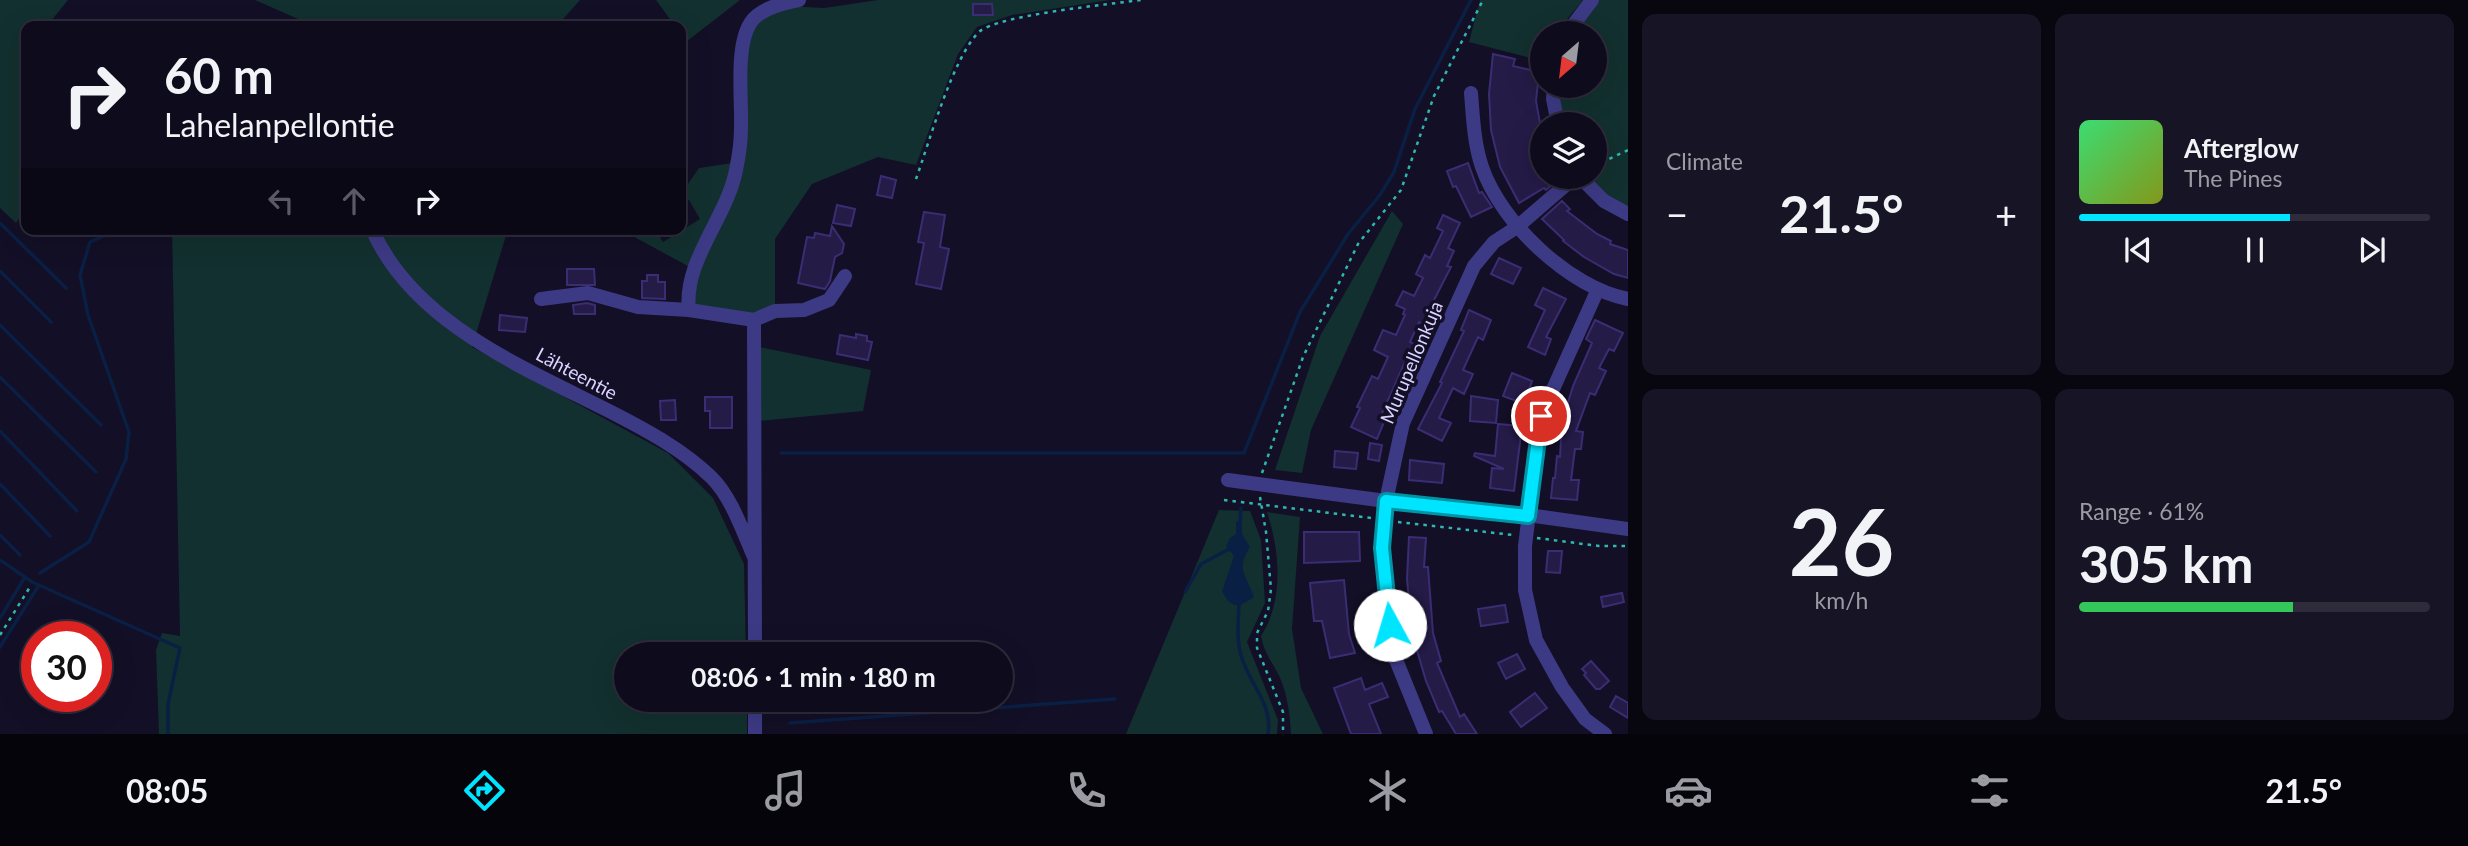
<!DOCTYPE html>
<html lang="en">
<head>
<meta charset="utf-8">
<style>
  :root { --surface:#0e0b1c; --page:#171425; --text:#f1f3f6; --muted:#9b9ba3; --line:#2e2b3b; --accent:#00e5ff }
  body { margin:0; font-family:Lato,sans-serif; background:var(--page); color:var(--text); height:100vh; display:flex; flex-direction:column; font-size:26px; white-space:nowrap }
  * { box-sizing:border-box; margin:0 }
  p { font-size:23px; color:var(--muted) }
  .icon { flex:none; width:38px; height:38px; fill:none; stroke:currentColor; stroke-width:2; stroke-linecap:round; stroke-linejoin:round }
  .map { position:relative; flex:1; overflow:hidden }
  .sheet { display:flex; flex-direction:column; gap:14px; padding:14px; background:#08060f; width:840px }
  .sheet>* { flex:none }
  .banner { position:absolute; left:21px; top:21px; width:665px; height:214px; border-radius:14px; box-shadow:0 7px 28px #0002,0 0 0 2px var(--line); background:#0e0b1c; color:var(--text); overflow:hidden }
  .needle { width:46px; rotate:208deg }
  .buttons { position:absolute; left:1530px; top:21px; display:grid; gap:14px }
  .buttons a { display:grid; place-items:center; width:77px; height:77px; border-radius:50%; background:var(--surface); box-shadow:0 7px 28px #0002,0 0 0 2px var(--line); font-size:35px }
  .speed { position:absolute; left:21px; top:621px; display:flex; gap:14px; font-size:35px; font-weight:700; text-align:center }
  .speed>* { display:grid; place-content:center; width:91px; height:91px; border-radius:50%; background:var(--surface); box-shadow:0 7px 28px #0002,0 0 0 2px var(--line); line-height:1 }
  .speed .limit { border:10px solid #d22; background:#fff; color:#111 }
  .pin { position:absolute; display:grid; place-items:center; width:60px; height:60px; color:#fff; margin:-30px; border:4px solid #fff; border-radius:50%; box-shadow:0 2px 7px #0007 }
  .me { position:absolute; width:77px; margin:-38px; rotate:354deg; stroke-linejoin:round; filter:drop-shadow(0 0 5px #0008) }
  .turn { display:flex; align-items:center; gap:24px; height:147px; padding:0 28px; font-size:32px }
  .turn .icon { width:91px; height:91px; stroke-width:2.5 }
  .turn b { display:block; font-size:49px; line-height:60px }
  .lanes { display:flex; align-items:center; height:66px; padding:0 28px; background:#0003; justify-content:center; gap:35px; direction:ltr }
  .lanes .off { opacity:.35 }
  .big { font-size:52px; font-weight:700; line-height:1.1 }
  .sheet .card { flex:1; display:flex; flex-direction:column; justify-content:center; gap:10px; min-width:0; padding:0 24px; border-radius:14px; background:var(--page) }
  .sheet .dial { align-items:center; gap:0 }
  .dial b { font-size:91px; line-height:1 }
  .song { display:flex; align-items:center; gap:21px }
  .cover { width:84px; height:84px; border-radius:10px; background:linear-gradient(135deg,hsl(140 70% 55%),hsl(70 70% 35%)) }
  .played { height:7px; border-radius:4px; background:linear-gradient(90deg,var(--accent) 60%,var(--line) 60%) }
  .keys { display:flex; justify-content:space-around; direction:ltr }
  .heat { display:flex; justify-content:space-between; align-items:center; font-size:38px; direction:ltr }
  .charge { height:10px; border-radius:5px; background:linear-gradient(90deg,#34c759 61%,var(--line) 0) }
  .sheet .tiles { flex:1; display:grid; gap:14px; grid-template-columns:repeat(2,1fr) }
  .trip { position:absolute; left:614px; top:642px; width:399px; height:70px; border-radius:35px; background:var(--surface); box-shadow:0 7px 28px #0002,0 0 0 2px var(--line); font-weight:700; line-height:70px; text-align:center }
  .tab-bar { display:flex; height:112px; justify-content:space-around; align-items:center; background:#06040b; color:var(--muted) }
  .tab-bar .icon { width:49px; height:49px }
  .tab-bar .active { color:var(--accent) }
  .tab-bar b { font-size:32px; color:var(--text) }
  main { display:flex; flex:1; min-height:0 }
  .map>svg:first-child { display:block }
</style>
</head>
<body>
<main>
<div class="map">
<svg width="1628" height="734" viewBox="0 0 1628 734">
  <rect width="100%" height="100%" fill="#130f26"/>
  <path fill="#12302f" d="M 0,0 L 68,0 L 51,21 L 57,26 L 26,26 L 26,208 L 16,223 L 0,208 Z
    M 255,0 L 580,0 L 557,26 L 314,26 Z
    M 656,0 L 740,0 L 686,42 L 681,34 L 681,26 L 675,26 Z
    M 878,0 L 1110,0 L 1012,15 L 977,27 L 958,54 L 916,165 L 878,157 L 812,184 L 775,239 L 775,305 L 753,315 L 692,308 L 697,271 L 627,233 L 632,229 L 655,229 L 663,242 L 700,219 L 689,200 L 681,204 L 681,194 L 699,168 L 733,163 L 752,15 L 786,6 L 824,8 Z
    M 1480,0 L 1583,0 L 1563,24 L 1559,33 L 1542,33 L 1542,61 L 1469,42 Z
    M 1592,0 L 1628,0 L 1628,214 L 1580,177 L 1594,177 L 1594,124 L 1558,124 L 1554,86 L 1594,86 L 1594,33 L 1567,33 Z
    M 1392,211 L 1403,224 L 1311,430 L 1302,473 L 1275,470 L 1320,336 Z
    M 172,229 L 508,229 L 472,347 L 668,453 L 713,498 L 744,564 L 746,654 L 626,654 L 626,700 L 747,700 L 747,734 L 159,734 L 156,650 L 162,633 L 180,636 Z
    M 759,347 L 871,370 L 863,411 L 760,421 Z
    M 1219,510 L 1250,511 L 1261,540 L 1265,603 L 1247,642 L 1278,720 L 1277,734 L 1126,734 Z
    M 1267,512 L 1300,517 L 1292,629 L 1301,688 L 1323,734 L 1291,734 C 1290,717 1288,699 1282,683 C 1276,666 1264,655 1261,636 C 1284,600 1280,552 1267,512 Z"/>
  <path fill="#0a1f44" d="M 1236,521 L 1242,523 L 1242,534 L 1250,547 C 1235,570 1247,575 1254,597 C 1238,608 1231,609 1222,591 L 1234,556 L 1226,546 L 1230,538 L 1236,534 Z"/>
  <g fill="none" stroke-linecap="round" stroke-linejoin="round">
    <path stroke="#0a1f44" stroke-width="3.5" d="M 0,223 L 66,288
      M 0,271 L 51,322
      M 0,325 L 101,425
      M 0,377 L 96,472
      M 0,431 L 77,511
      M 781,453 L 1244,453 L 1300,312 L 1348,234 L 1380,195 L 1394,172 L 1415,109 L 1471,0
      M 0,484 L 50,536
      M 1240,522 L 1241,508
      M 0,535 L 20,555
      M 0,560 L 32,582 L 180,648 L 168,704 L 168,734
      M 40,573 L 89,542 L 126,459 L 129,432 L 88,315 L 80,275 L 90,242 L 120,229
      M 1185,592 L 1201,564 L 1229,549
      M 1239,605 C 1238,624 1236,644 1243,661 C 1252,687 1273,706 1268,734
      M 0,618 L 25,577
      M 0,647 L 39,585
      M 790,723 L 1115,699"/>
  </g>
  <path fill="#241b47" stroke="#3b2d73" stroke-width="2" d="M 973,4 L 992,4 L 993,15 L 973,15 Z
    M 1493,54 L 1515,59 L 1513,66 L 1539,72 L 1536,101 L 1542,134 L 1542,177 L 1561,177 L 1546,190 L 1544,188 L 1519,203 L 1500,167 L 1491,130 L 1489,94 Z
    M 1468,163 L 1479,193 L 1482,192 L 1492,207 L 1471,217 L 1456,186 L 1453,187 L 1447,171 Z
    M 881,176 L 896,180 L 892,198 L 877,195 Z
    M 1562,201 L 1570,209 L 1567,211 L 1597,234 L 1611,241 L 1610,244 L 1628,250 L 1628,278 L 1614,274 L 1584,257 L 1563,241 L 1564,240 L 1542,219 Z
    M 837,205 L 855,209 L 851,226 L 833,223 Z
    M 924,212 L 945,215 L 940,247 L 949,249 L 941,289 L 916,284 L 924,243 L 918,242 Z
    M 1443,215 L 1460,223 L 1448,248 L 1454,251 L 1447,266 L 1451,267 L 1432,304 L 1435,306 L 1425,325 L 1419,322 L 1410,342 L 1418,346 L 1409,366 L 1404,364 L 1394,387 L 1379,420 L 1384,422 L 1377,439 L 1351,427 L 1360,408 L 1357,407 L 1372,376 L 1378,379 L 1388,357 L 1374,350 L 1383,330 L 1396,335 L 1405,315 L 1403,314 L 1405,309 L 1396,305 L 1403,291 L 1414,296 L 1423,278 L 1416,274 L 1425,255 L 1430,258 L 1443,231 L 1437,228 Z
    M 832,226 L 844,244 L 842,253 L 835,257 L 830,281 L 825,289 L 798,283 L 807,237 L 814,238 L 815,233 L 830,236 Z
    M 1499,258 L 1521,268 L 1513,284 L 1491,274 Z
    M 567,269 L 594,269 L 595,285 L 567,285 Z
    M 647,275 L 658,275 L 658,282 L 665,282 L 665,299 L 642,298 L 642,281 L 647,281 Z
    M 1543,288 L 1566,299 L 1546,337 L 1551,339 L 1545,355 L 1528,347 L 1545,310 L 1535,305 Z
    M 587,303 L 595,305 L 595,314 L 574,314 L 573,305 Z
    M 1469,310 L 1491,320 L 1483,340 L 1478,337 L 1463,370 L 1473,374 L 1464,394 L 1453,388 L 1439,418 L 1451,423 L 1442,441 L 1418,429 L 1442,383 L 1440,382 L 1464,331 L 1461,330 Z
    M 500,315 L 527,318 L 525,332 L 499,330 Z
    M 1595,320 L 1623,333 L 1614,351 L 1609,349 L 1599,368 L 1606,371 L 1595,395 L 1590,393 L 1576,431 L 1583,432 L 1581,449 L 1575,449 L 1571,480 L 1579,480 L 1577,500 L 1551,498 L 1553,478 L 1555,478 L 1557,456 L 1560,457 L 1562,422 L 1573,386 L 1592,343 L 1586,339 Z
    M 856,334 L 867,336 L 867,341 L 872,342 L 868,360 L 837,354 L 840,335 L 856,338 Z
    M 1512,373 L 1532,381 L 1524,404 L 1503,396 Z
    M 1471,396 L 1498,400 L 1496,423 L 1470,421 Z
    M 705,397 L 732,397 L 732,428 L 710,428 L 710,411 L 705,411 Z
    M 675,400 L 676,420 L 661,420 L 660,401 Z
    M 1498,424 L 1522,426 L 1514,491 L 1490,488 L 1492,468 L 1504,469 L 1474,456 L 1475,453 L 1495,456 Z
    M 1370,443 L 1382,445 L 1379,461 L 1368,459 Z
    M 1335,451 L 1358,453 L 1356,469 L 1334,467 Z
    M 1410,460 L 1444,464 L 1442,483 L 1409,480 Z
    M 1304,532 L 1359,532 L 1360,561 L 1304,563 Z
    M 1409,537 L 1426,538 L 1424,567 L 1428,567 L 1433,633 L 1441,661 L 1437,663 L 1460,717 L 1464,714 L 1477,734 L 1456,734 L 1442,711 L 1439,712 L 1426,681 L 1413,637 L 1418,635 L 1416,611 L 1410,611 L 1407,579 Z
    M 1548,551 L 1562,551 L 1560,573 L 1546,572 Z
    M 1344,580 L 1349,634 L 1355,653 L 1330,658 L 1322,621 L 1314,621 L 1310,583 Z
    M 1622,593 L 1624,602 L 1603,607 L 1601,597 Z
    M 1505,605 L 1508,622 L 1481,626 L 1478,609 Z
    M 1517,654 L 1525,669 L 1506,679 L 1498,663 Z
    M 1591,661 L 1609,681 L 1600,689 L 1596,689 L 1584,675 L 1586,673 L 1582,669 Z
    M 1361,678 L 1365,690 L 1382,683 L 1388,697 L 1369,704 L 1381,734 L 1351,734 L 1334,688 Z
    M 1535,693 L 1547,708 L 1521,727 L 1510,712 Z
    M 1616,696 L 1628,703 L 1628,718 L 1610,707 Z"/>
  <g fill="none" stroke-linecap="round" stroke-linejoin="round">
    <path stroke="#2fb8b0" stroke-width="2.5" stroke-dasharray="3.5 5" stroke-linecap="butt" d="M 1594,166 L 1628,150
      M 916,179 C 929,143 953,57 979,32 C 997,15 1112,4 1141,0
      M 1262,473 L 1303,357 L 1358,244 L 1401,190 L 1434,96 L 1483,0
      M 1260,497 L 1266,532 L 1271,589 L 1268,611 L 1257,633 L 1257,648 L 1283,712 L 1283,734
      M 1224,500 L 1371,518
      M 1398,522 L 1513,535
      M 1537,538 L 1599,546 L 1628,546
      M 0,635 L 30,587"/>
    <path stroke="#3d3a85" stroke-width="14" d="M 799,0 C 783,3 761,8 751,22 C 735,45 742,99 741,127 C 741,141 739,156 736,170 C 727,218 683,261 689,310 L 754,320 L 775,311 L 804,310 L 829,300 L 845,276
      M 1567,33 L 1592,0
      M 1554,86 L 1553,99 L 1558,124
      M 1471,93 C 1473,117 1474,144 1482,167 C 1501,223 1570,288 1628,299
      M 1580,177 L 1604,201 L 1628,214
      M 372,229 C 413,324 527,369 613,413 C 648,431 683,450 711,477 C 731,496 743,532 754,557
      M 1598,289 L 1541,416 L 1525,546 L 1525,590 L 1536,640 L 1562,687 L 1585,719 L 1605,734
      M 541,299 L 588,293 L 638,307 L 689,310
      M 754,320 L 755,654
      M 1228,480 L 1386,501 L 1403,423 L 1474,266 L 1494,242 L 1517,227 L 1575,177
      M 755,700 L 755,734
      M 1426,734 L 1392,650 L 1382,548 L 1386,501 L 1528,515 L 1628,529"/>
  </g>
  <g fill="none" stroke-linecap="round" stroke-linejoin="round">
    <g stroke="#0095a6" stroke-width="18">
      <path id="route" d="M 1390,625 L 1382,548 L 1386,501 L 1528,516 L 1541,416"/>
    </g>
    <use href="#route" stroke="#00e5ff" stroke-width="12"/>
  </g>
  <g text-anchor="middle" dominant-baseline="central" stroke-width="7" stroke-linejoin="round" paint-order="stroke">
    <g font-size="19" fill="#d9d4ff" stroke="#130f26">
      <text transform="translate(1411 362) rotate(-67)">Murupellonkuja</text>
      <text transform="translate(577 373) rotate(28)">Lähteentie</text>
    </g>
  </g>
</svg>
<div class="buttons">
<a><svg class="needle" viewBox="-14 -14 28 28"><path d="M0-13l5 13h-10z" fill="#e53935"/><path d="M0 13l5-13h-10z" fill="#9b9ba3"/></svg></a>
<a><svg class="icon" aria-label="layers" viewBox="0 0 24 24"><path d="M12 4l9 5-9 5-9-5zM3 14l9 5 9-5"/></svg></a>
</div>
<div class="speed"><div class="limit">30</div></div>
<div class="pin" style="left:1541px;top:416px;background:#d93025"><svg class="icon" aria-label="arrive" viewBox="0 0 24 24"><path d="M6 21V4h12l-3 4 3 4H6"/></svg></div>
<svg class="me" style="left:1390px;top:625px" viewBox="-20 -20 40 40"><circle r="19" fill="#fff"/><path d="M0-13L10 11 0 6-10 11z" fill="#00e5ff"/></svg>
<div class="trip">08:06 · 1 min · 180 m</div>
<div class="banner">
<div class="turn"><svg class="icon" aria-label="right" viewBox="0 0 24 24"><path d="M7 20v-9h11M14 6l5 5-5 5"/></svg><div><b>60 m</b>Lahelanpellontie</div></div>
<div class="lanes"><svg class="icon off" aria-label="left" viewBox="0 0 24 24"><path d="M17 20v-9H6M10 6l-5 5 5 5"/></svg><svg class="icon off" aria-label="ahead" viewBox="0 0 24 24"><path d="M12 20V5M6 11l6-6 6 6"/></svg><svg class="icon" aria-label="right" viewBox="0 0 24 24"><path d="M7 20v-9h11M14 6l5 5-5 5"/></svg></div>
</div>
</div>
<section class="sheet">
<div class="tiles">
<div class="card"><p>Climate</p>
<div class="heat"><a>−</a><b class="big">21.5°</b><a>+</a></div>
</div>
<div class="card">
<div class="song"><i class="cover"></i><div><b>Afterglow</b><p>The Pines</p></div></div>
<div class="played"></div>
<div class="keys"><svg class="icon" aria-label="previous" viewBox="0 0 24 24"><path d="M18 5L8 12l10 7zM5 5v14"/></svg><svg class="icon" aria-label="pause" viewBox="0 0 24 24"><path d="M8 5v14M16 5v14"/></svg><svg class="icon" aria-label="next" viewBox="0 0 24 24"><path d="M6 5l10 7-10 7zM19 5v14"/></svg></div>
</div>
<div class="card dial"><b>26</b><p>km/h</p></div>
<div class="card"><p>Range · 61%</p><b class="big">305 km</b><div class="charge"></div></div>
</div>
</section>
</main>
<nav class="tab-bar">
<b>08:05</b>
<svg class="icon active" aria-label="directions" viewBox="0 0 24 24"><path d="M12 3l9 9-9 9-9-9zM9 14v-3h6M13 9l2 2-2 2"/></svg>
<svg class="icon" aria-label="music" viewBox="0 0 24 24"><path d="M9 18V5l10-2v13"/><circle cx="6" cy="18" r="3"/><circle cx="16" cy="16" r="3"/></svg>
<svg class="icon" aria-label="phone" viewBox="0 0 24 24"><path d="M5 4h4l2 5-3 2q2 4 5 5l2-3 5 2v4C11 20 4 13 5 4z"/></svg>
<svg class="icon" aria-label="climate" viewBox="0 0 24 24"><path d="M12 3v18M4 7l16 10M4 17L20 7"/></svg>
<svg class="icon" aria-label="car" viewBox="0 0 24 24"><path d="M5 17H2v-5l4-1 3-4h7l3 4 3 1v5h-3M9 17h6M6 11h13"/><circle cx="7" cy="17" r="2"/><circle cx="17" cy="17" r="2"/></svg>
<svg class="icon" aria-label="filters" viewBox="0 0 24 24"><path d="M4 7h16M4 17h16"/><circle cx="9" cy="7" r="2"/><circle cx="15" cy="17" r="2"/></svg>
<b>21.5°</b>
</nav>
</body>
</html>
